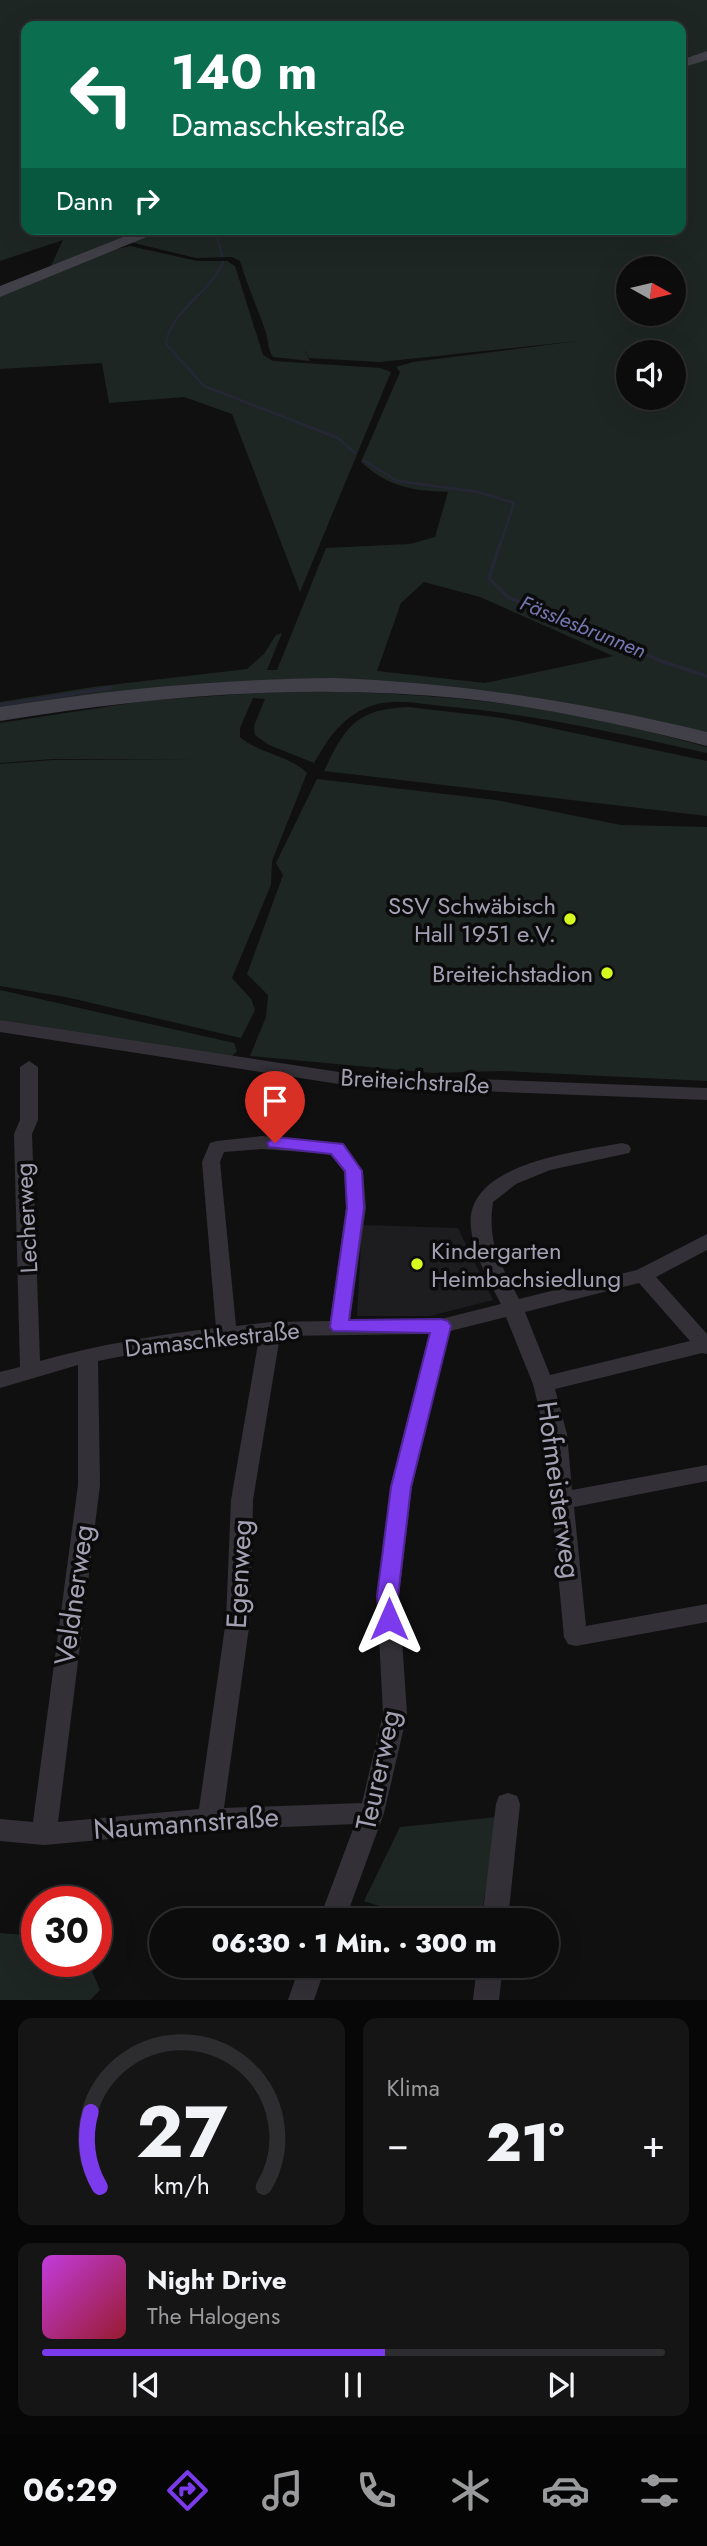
<!DOCTYPE html>
<html lang="de">
<head>
<meta charset="utf-8">
<style>
  :root { --surface:#0d0c0d; --page:#161516; --text:#f1f3f6; --muted:#9a9b9d; --line:#2d2c2e; --accent:#7c3aed }
  body { margin:0; font-family:Jost,sans-serif; background:var(--page); color:var(--text); height:100vh; display:flex; flex-direction:column; font-size:26px; white-space:nowrap }
  * { box-sizing:border-box; margin:0 }
  p { font-size:23px; color:var(--muted) }
  .icon { flex:none; width:38px; height:38px; fill:none; stroke:currentColor; stroke-width:2; stroke-linecap:round; stroke-linejoin:round }
  .map { position:relative; height:2000px; overflow:hidden }
  .side { display:flex; flex-direction:column; gap:18px; padding:18px; background:#070707; flex:1 }
  .side>* { flex:none }
  .guide { position:absolute; left:21px; top:21px; width:665px; height:214px; border-radius:14px; box-shadow:0 7px 28px #0002,0 0 0 2px var(--line); background:#0b6e4f; color:#fff; overflow:hidden }
  .needle { width:46px; rotate:98deg }
  .controls { position:absolute; left:616px; top:256px; display:grid; gap:14px }
  .controls a { display:grid; place-items:center; width:70px; height:70px; border-radius:50%; background:var(--surface); box-shadow:0 7px 28px #0002,0 0 0 2px var(--line); font-size:35px }
  .speed { position:absolute; left:21px; top:1886px; display:flex; gap:14px; font-size:35px; font-weight:700; text-align:center }
  .speed>* { display:grid; place-content:center; width:91px; height:91px; border-radius:50%; background:var(--surface); box-shadow:0 7px 28px #0002,0 0 0 2px var(--line); line-height:1 }
  .speed .limit { border:10px solid #d22; background:#fff; color:#111 }
  .pin { position:absolute; display:grid; place-items:center; width:60px; height:60px; color:#fff; margin:-72px -30px; border-radius:50% 50% 50% 0; rotate:-45deg; box-shadow:0 0 7px #0007 }
  .pin .icon { rotate:45deg }
  .me { position:absolute; width:77px; margin:-38px; rotate:0deg; stroke-linejoin:round; filter:drop-shadow(0 0 5px #0008) }
  .turn { display:flex; align-items:center; gap:24px; height:147px; padding:0 35px; font-size:32px }
  .turn .icon { width:91px; height:91px; stroke-width:2.5 }
  .turn b { display:block; font-size:49px; line-height:60px }
  .then { display:flex; align-items:center; height:66px; padding:0 35px; background:#0003; gap:14px; font-size:26px }
  .big { font-size:52px; font-weight:800; line-height:1.1 }
  .side .widget { flex:1; display:flex; flex-direction:column; justify-content:center; gap:10px; min-width:0; padding:0 24px; border-radius:14px; background:var(--page) }
  .side .dial { align-items:center; gap:0 }
  .dial svg { height:182px; overflow:visible; fill:none; stroke:var(--line); stroke-width:7; stroke-linecap:round; text-anchor:middle }
  .dial text { fill:var(--text); stroke:none }
  .song { display:flex; align-items:center; gap:21px }
  .cover { width:84px; height:84px; border-radius:10px; background:linear-gradient(135deg,hsl(290 70% 55%),hsl(350 70% 35%)) }
  .played { height:7px; border-radius:4px; background:linear-gradient(90deg,var(--accent) 55%,var(--line) 55%) }
  .keys { display:flex; justify-content:space-around; direction:ltr }
  .heat { display:flex; justify-content:space-between; align-items:center; font-size:38px; direction:ltr }
  .side .tiles { flex:1; display:grid; gap:18px; grid-template-columns:1fr 1fr }
  .widget:last-child { grid-column:span 2 }
  .trip { position:absolute; left:149px; top:1908px; width:410px; height:70px; border-radius:35px; background:var(--surface); box-shadow:0 7px 28px #0002,0 0 0 2px var(--line); font-weight:800; line-height:70px; text-align:center }
  .tab-bar { display:flex; height:112px; justify-content:space-around; align-items:center; background:#050505; color:var(--muted) }
  .tab-bar .icon { width:49px; height:49px }
  .tab-bar .current { color:var(--accent) }
  .tab-bar b { font-size:32px; color:var(--text) }
  .map>svg:first-child { display:block }
</style>
</head>
<body>
<div class="map">
<svg width="707" height="2000" viewBox="0 0 707 2000">
  <rect width="100%" height="100%" fill="#111011"/>
  <path fill="#1d1c1e" d="M 362,1225 L 458,1228 L 493,1300 L 430,1316 L 357,1316 Z"/>
  <path fill="#1e2623" fill-rule="evenodd" d="M 0,0 L 707,0 L 707,734 L 650,721 L 344,681 L 0,711 L 0,702 L 93,687 L 247,669 L 264,654 L 276,635 L 282,633 L 267,670 L 277,670 L 326,548 L 410,544 L 435,537 L 448,492 C 411,490 390,488 361,462 L 400,372 L 396,367 L 413,362 L 578,341 L 380,362 L 309,358 L 303,348 L 310,361 L 273,357 C 267,348 269,340 265,330 C 257,307 247,285 240,261 L 232,257 L 196,258 L 130,242 L 162,229 L 681,229 L 681,26 L 26,26 L 26,229 L 151,229 L 49,270 L 63,240 L 0,261 ZM 628,268 L 674,268 L 674,313 L 628,313 ZM 628,352 L 674,352 L 674,397 L 628,397 ZM 424,582 L 480,597 L 613,656 L 485,683 L 377,671 L 401,603 Z
    M 130,246 L 197,261 L 227,261 L 235,266 L 263,355 L 273,361 L 380,368 L 391,372 L 300,592 L 232,414 L 184,397 L 109,403 L 102,363 L 0,369 L 0,295 L 113,250 Z
    M 293,691 C 400,692 509,699 613,723 C 645,730 676,739 707,747 L 707,753 C 619,733 533,714 443,706 C 421,704 396,698 374,705 C 344,714 329,737 314,763 L 269,745 L 255,735 L 254,726 L 265,699 L 253,698 L 240,728 L 240,737 C 259,754 289,755 307,773 L 272,861 L 271,885 L 232,978 L 251,999 L 255,1010 L 241,1038 L 66,997 L 0,986 L 0,764 L 53,760 L 195,760 L 53,759 L 0,763 L 0,723 L 151,700 Z
    M 408,707 L 503,718 L 707,761 L 707,816 L 324,771 C 345,727 356,709 408,707 Z
    M 317,779 L 496,800 L 621,825 L 707,827 L 707,1081 L 502,1071 L 433,1073 L 250,1056 L 266,1017 L 268,995 L 247,974 L 283,875 L 276,863 Z
    M 0,990 L 234,1043 L 237,1051 L 232,1056 L 221,1058 L 0,1020 Z
    M 497,1817 L 481,1920 L 422,1920 L 364,1901 L 400,1827 Z
    M 0,1933 L 37,1936 L 37,1962 L 88,1962 L 100,1990 L 90,2000 L 0,2000 Z"/>
  <g fill="none" stroke-linecap="round" stroke-linejoin="round">
    <path stroke="#262735" stroke-width="2.5" d="M 217,235 L 222,256
      M 223,262 C 210,294 171,309 166,344 L 204,386 L 338,438 L 355,453
      M 365,461 L 397,481 L 478,492 L 514,503 L 500,546"/>
    <path stroke="#262735" stroke-width="3.5" d="M 500,544 L 489,578 L 508,597 L 661,661 L 707,676
      M 0,705 L 110,688"/>
    <path fill="#333137" fill-rule="evenodd" d="M 0,1020 L 352,1074 L 707,1088 L 707,1100 L 352,1086 L 0,1032 Z
      M 29,1061 L 38,1067 L 38,1120 L 32,1134 L 40,1361 C 98,1345 156,1335 216,1328 L 202,1162 L 210,1143 L 217,1141 L 262,1136 L 344,1144 L 363,1171 L 366,1208 L 350,1320 L 441,1319 L 501,1304 C 488,1279 474,1256 471,1228 C 463,1163 577,1152 622,1143 L 629,1145 L 631,1149 L 629,1153 L 550,1170 L 516,1184 L 493,1202 C 487,1243 500,1263 519,1299 L 637,1270 L 707,1234 L 707,1250 L 656,1277 L 707,1334 L 707,1354 L 702,1353 L 555,1389 L 567,1434 L 572,1490 L 707,1465 L 707,1481 L 574,1507 L 586,1626 L 707,1604 L 707,1622 L 576,1646 L 568,1644 L 564,1637 L 545,1434 L 533,1384 L 506,1317 L 450,1331 L 412,1487 L 399,1596 L 407,1714 L 384,1813 L 345,1920 L 319,1920 L 355,1824 L 210,1830 L 44,1845 L 0,1841 L 0,1819 L 33,1822 L 78,1485 L 78,1365 L 0,1388 L 0,1372 L 20,1367 L 14,1134 L 20,1120 L 20,1067 ZM 262,1149 L 331,1154 L 344,1172 L 346,1208 L 330,1321 L 271,1322 L 236,1326 L 220,1162 L 224,1152 ZM 639,1283 L 690,1341 L 550,1375 L 525,1312 ZM 429,1334 L 390,1487 L 377,1596 L 383,1714 L 362,1803 L 224,1808 L 250,1620 L 253,1500 L 280,1336 ZM 259,1338 L 231,1500 L 226,1620 L 199,1809 L 58,1822 L 100,1485 L 98,1361 L 158,1349 Z
      M 508,1793 L 517,1796 L 520,1804 L 508,1920 L 482,1920 L 496,1804 L 499,1796 Z
      M 300,1965 L 326,1965 L 314,2000 L 288,2000 Z
      M 477,1965 L 503,1965 L 499,2000 L 473,2000 Z"/>
    <path fill="#413f47" fill-rule="evenodd" d="M 707,51 L 707,60 L 681,68 L 681,60 Z
      M 143,229 L 166,229 L 0,297 L 0,286 Z
      M 334,678 C 463,683 582,702 707,732 L 707,746 C 628,726 548,708 467,699 C 310,683 155,695 0,721 L 0,707 C 111,689 221,679 334,678 Z"/>
  </g>
  <path fill="#7c3aed" stroke="#51269a" stroke-width="2" d="M 275,1137 L 343,1144 L 362,1171 L 364,1208 L 349,1320 L 441,1319 L 448,1321 L 451,1326 L 411,1487 L 398,1596 L 400,1619 L 397,1625 L 389,1628 L 382,1625 L 379,1619 L 377,1596 L 391,1487 L 430,1333 L 333,1331 L 330,1327 L 347,1208 L 345,1171 L 331,1154 L 269,1147 L 267,1143 Z"/>
  <g fill="#d6fa1f" stroke="#0c0b0c" stroke-width="2.5">
    <circle cx="570" cy="919" r="7"/>
    <circle cx="607" cy="973" r="7"/>
    <circle cx="417" cy="1264" r="7"/>
  </g>
  <g text-anchor="middle" dominant-baseline="central" stroke-width="7" stroke-linejoin="round" paint-order="stroke">
    <g font-size="21" font-style="italic" fill="#7577b1" stroke="#0c0b0c">
      <text transform="translate(583 627) rotate(22)">Fässlesbrunnen</text>
    </g>
    <g font-size="24" fill="#a4a0b3" stroke="#0c0b0c" text-anchor="end">
      <text x="556" y="905">SSV Schwäbisch<tspan x="556" dy="28">Hall 1951 e.V.</tspan></text>
      <text x="593" y="973">Breiteichstadion</text>
      <text x="431" y="1250" text-anchor="start">Kindergarten<tspan x="431" dy="28">Heimbachsiedlung</tspan></text>
    </g>
    <g font-size="24" fill="#a4a0b3" stroke="#0c0b0c">
      <text transform="translate(415 1081) rotate(3)">Breiteichstraße</text>
      <text transform="translate(26 1218) rotate(-93)">Lecherweg</text>
      <text transform="translate(212 1339) rotate(-6)">Damaschkestraße</text>
    </g>
    <g font-size="28" fill="#a4a0b3" stroke="#0c0b0c">
      <text transform="translate(559 1490) rotate(82)">Hofmeisterweg</text>
      <text transform="translate(239 1574) rotate(-87)">Egenweg</text>
      <text transform="translate(74 1595) rotate(-82)">Veldnerweg</text>
      <text transform="translate(378 1770) rotate(-78)">Teurerweg</text>
      <text transform="translate(186 1823) rotate(-4)">Naumannstraße</text>
    </g>
  </g>
</svg>
<div class="controls">
<a><svg class="needle" viewBox="-14 -14 28 28"><path d="M0-13l5 13h-10z" fill="#e53935"/><path d="M0 13l5-13h-10z" fill="#9a9b9d"/></svg></a>
<a><svg class="icon" aria-label="sound" viewBox="0 0 24 24"><path d="M4 9h4l5-4v14l-5-4H4zM17 9q2 3 0 6"/></svg></a>
</div>
<div class="speed"><div class="limit">30</div></div>
<div class="pin" style="left:275px;top:1143px;background:#d93025"><svg class="icon" aria-label="arrive" viewBox="0 0 24 24"><path d="M6 21V4h12l-3 4 3 4H6"/></svg></div>
<svg class="me" style="left:389px;top:1619px" viewBox="-20 -20 40 40"><path d="M0-17L14 15 0 8-14 15z" fill="#7c3aed" stroke="#fff" stroke-width="4"/></svg>
<div class="trip">06:30 · 1 Min. · 300 m</div>
<div class="guide">
<div class="turn"><svg class="icon" aria-label="left" viewBox="0 0 24 24"><path d="M17 20v-9H6M10 6l-5 5 5 5"/></svg><div><b>140 m</b>Damaschkestraße</div></div>
<div class="then">Dann<svg class="icon" aria-label="right" viewBox="0 0 24 24"><path d="M7 20v-9h11M14 6l5 5-5 5"/></svg></div>
</div>
</div>
<section class="side">
<div class="tiles">
<div class="widget dial"><svg viewBox="0 0 100 80">
<path d="M14 69A42 42 0 1 1 86 69"/>
<path d="M14 69A42 42 0 0 1 10 36" stroke="#7c3aed"/>
<text x="50" y="56" font-size="32" font-weight="700">27</text>
<text x="50" y="72" font-size="11">km/h</text>
</svg></div>
<div class="widget"><p>Klima</p>
<div class="heat"><a>−</a><b class="big">21°</b><a>+</a></div>
</div>
<div class="widget">
<div class="song"><i class="cover"></i><div><b>Night Drive</b><p>The Halogens</p></div></div>
<div class="played"></div>
<div class="keys"><svg class="icon" aria-label="previous" viewBox="0 0 24 24"><path d="M18 5L8 12l10 7zM5 5v14"/></svg><svg class="icon" aria-label="pause" viewBox="0 0 24 24"><path d="M8 5v14M16 5v14"/></svg><svg class="icon" aria-label="next" viewBox="0 0 24 24"><path d="M6 5l10 7-10 7zM19 5v14"/></svg></div>
</div>
</div>
</section>
<nav class="tab-bar">
<b>06:29</b>
<svg class="icon current" aria-label="directions" viewBox="0 0 24 24"><path d="M12 3l9 9-9 9-9-9zM9 14v-3h6M13 9l2 2-2 2"/></svg>
<svg class="icon" aria-label="music" viewBox="0 0 24 24"><path d="M9 18V5l10-2v13"/><circle cx="6" cy="18" r="3"/><circle cx="16" cy="16" r="3"/></svg>
<svg class="icon" aria-label="phone" viewBox="0 0 24 24"><path d="M5 4h4l2 5-3 2q2 4 5 5l2-3 5 2v4C11 20 4 13 5 4z"/></svg>
<svg class="icon" aria-label="climate" viewBox="0 0 24 24"><path d="M12 3v18M4 7l16 10M4 17L20 7"/></svg>
<svg class="icon" aria-label="car" viewBox="0 0 24 24"><path d="M5 17H2v-5l4-1 3-4h7l3 4 3 1v5h-3M9 17h6M6 11h13"/><circle cx="7" cy="17" r="2"/><circle cx="17" cy="17" r="2"/></svg>
<svg class="icon" aria-label="filters" viewBox="0 0 24 24"><path d="M4 7h16M4 17h16"/><circle cx="9" cy="7" r="2"/><circle cx="15" cy="17" r="2"/></svg>
</nav>
</body>
</html>
